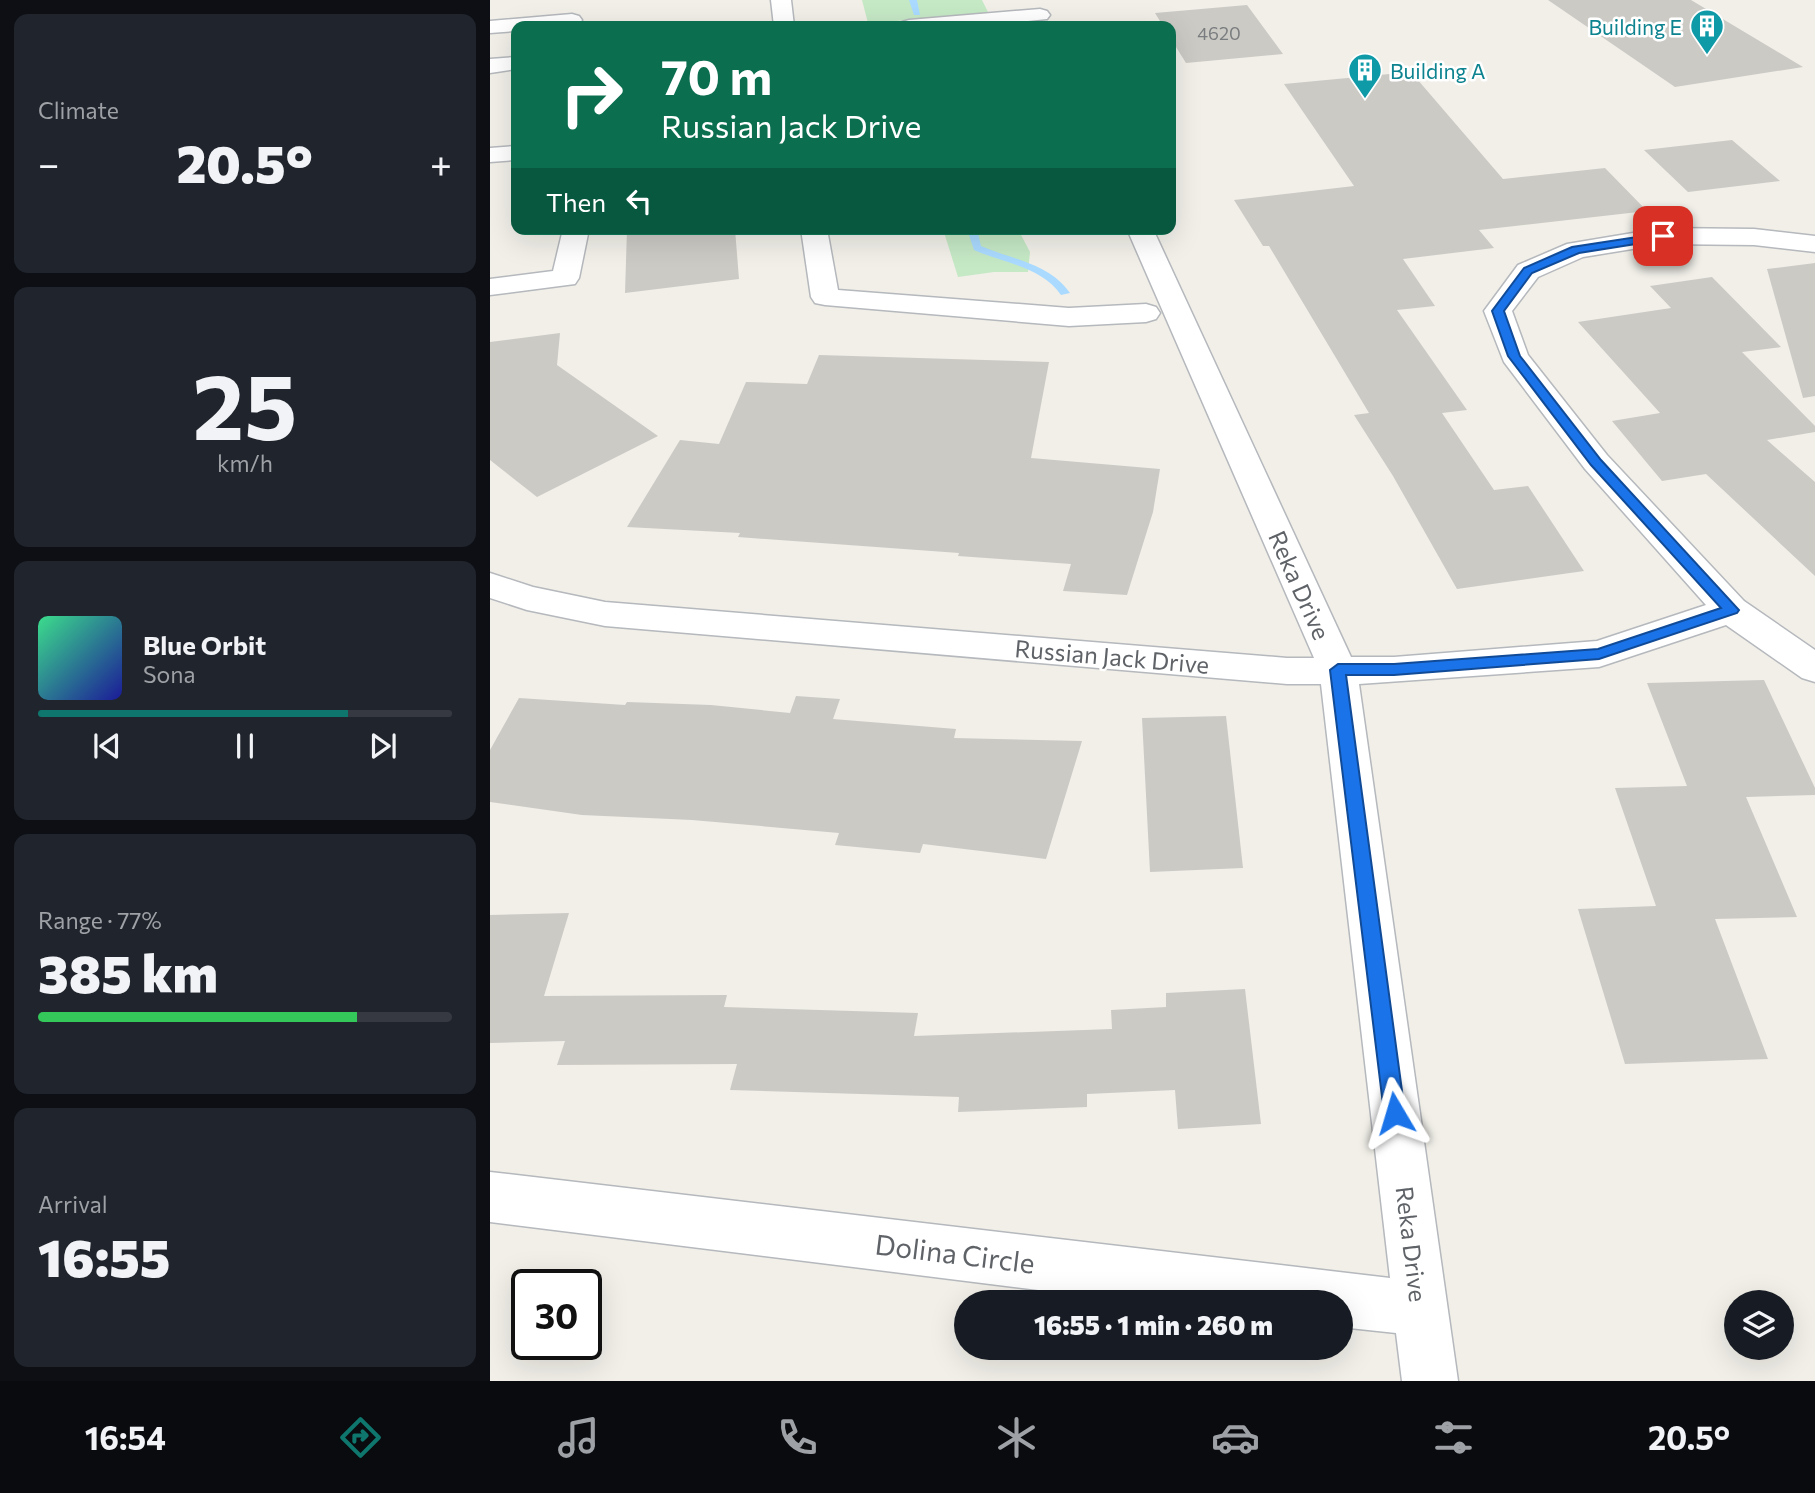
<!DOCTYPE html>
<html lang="en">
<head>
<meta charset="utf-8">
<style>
  :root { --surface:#171b24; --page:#20242c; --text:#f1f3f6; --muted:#9ea1a6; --line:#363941; --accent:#0f766e }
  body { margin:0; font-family:Commissioner,sans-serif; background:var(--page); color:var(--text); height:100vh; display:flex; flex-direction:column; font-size:26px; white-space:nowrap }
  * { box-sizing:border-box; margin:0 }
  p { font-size:23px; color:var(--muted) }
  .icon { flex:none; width:38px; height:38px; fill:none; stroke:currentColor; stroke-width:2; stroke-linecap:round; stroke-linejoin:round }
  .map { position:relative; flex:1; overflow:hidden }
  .side { display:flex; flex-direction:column; gap:14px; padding:14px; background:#0d0f14; width:490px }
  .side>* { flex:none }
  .guide { position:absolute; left:21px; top:21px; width:665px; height:214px; border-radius:14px; box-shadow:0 7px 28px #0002; background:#0b6e4f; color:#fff; overflow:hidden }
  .tools { position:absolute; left:1234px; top:1290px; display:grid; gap:14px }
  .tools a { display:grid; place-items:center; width:70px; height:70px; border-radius:50%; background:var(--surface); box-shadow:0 7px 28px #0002; font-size:35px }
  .speed { position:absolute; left:21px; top:1269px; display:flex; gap:14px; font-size:35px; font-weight:700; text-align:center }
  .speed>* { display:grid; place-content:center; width:91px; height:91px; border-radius:50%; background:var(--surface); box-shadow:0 7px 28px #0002; line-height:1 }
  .speed .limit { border:4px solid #111; border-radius:10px; background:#fff; color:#111 }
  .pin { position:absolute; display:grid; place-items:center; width:60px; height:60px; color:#fff; margin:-30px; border-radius:14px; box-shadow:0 4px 10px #0006 }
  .me { position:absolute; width:77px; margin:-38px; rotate:353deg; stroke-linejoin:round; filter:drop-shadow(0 0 5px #0008) }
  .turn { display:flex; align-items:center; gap:24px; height:147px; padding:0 35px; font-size:32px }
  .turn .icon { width:91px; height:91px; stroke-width:2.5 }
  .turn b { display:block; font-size:49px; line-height:60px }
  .then { display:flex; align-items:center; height:66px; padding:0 35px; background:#0003; gap:14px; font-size:26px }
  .big { font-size:52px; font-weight:800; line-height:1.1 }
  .side .widget { flex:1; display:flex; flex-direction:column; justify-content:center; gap:10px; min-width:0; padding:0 24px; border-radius:14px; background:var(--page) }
  .side .dial { align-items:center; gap:0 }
  .dial b { font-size:91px; line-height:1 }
  .song { display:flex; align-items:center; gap:21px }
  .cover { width:84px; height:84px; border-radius:10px; background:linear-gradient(135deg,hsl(150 70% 55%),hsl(240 70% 35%)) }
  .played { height:7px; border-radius:4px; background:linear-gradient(90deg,var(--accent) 75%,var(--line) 75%) }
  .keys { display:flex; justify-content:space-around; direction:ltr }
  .heat { display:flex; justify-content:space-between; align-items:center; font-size:38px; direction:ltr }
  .charge { height:10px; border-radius:5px; background:linear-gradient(90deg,#34c759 77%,var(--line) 0) }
  .trip { position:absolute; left:464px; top:1290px; width:399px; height:70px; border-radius:35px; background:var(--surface); box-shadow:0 7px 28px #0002; font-weight:800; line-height:70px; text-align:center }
  .tab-bar { display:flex; height:112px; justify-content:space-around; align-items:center; background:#090b0e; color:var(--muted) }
  .tab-bar .icon { width:49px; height:49px }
  .tab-bar .on { color:var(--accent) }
  .tab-bar b { font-size:32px; color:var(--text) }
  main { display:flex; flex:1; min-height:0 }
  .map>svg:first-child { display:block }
</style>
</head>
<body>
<main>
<section class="side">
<div class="widget"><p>Climate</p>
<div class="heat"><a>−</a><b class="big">20.5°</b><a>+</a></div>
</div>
<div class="widget dial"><b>25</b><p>km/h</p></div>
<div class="widget">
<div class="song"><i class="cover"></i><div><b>Blue Orbit</b><p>Sona</p></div></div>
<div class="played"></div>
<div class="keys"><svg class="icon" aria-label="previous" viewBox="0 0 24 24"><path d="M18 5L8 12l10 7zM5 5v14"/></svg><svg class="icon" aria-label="pause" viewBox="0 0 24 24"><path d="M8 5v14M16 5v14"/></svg><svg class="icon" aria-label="next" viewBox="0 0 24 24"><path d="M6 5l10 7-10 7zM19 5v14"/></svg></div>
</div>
<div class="widget"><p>Range · 77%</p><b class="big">385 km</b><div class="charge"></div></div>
<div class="widget"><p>Arrival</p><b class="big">16:55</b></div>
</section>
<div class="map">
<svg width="1325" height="1381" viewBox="0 0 1325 1381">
  <rect width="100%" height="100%" fill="#f1efe8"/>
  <path fill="#c5e8c5" d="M 372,0 L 492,0 L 499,14 L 378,23 Z
    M 453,229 L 539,229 L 529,231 L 540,252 L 538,272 L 504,272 L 468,277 Z"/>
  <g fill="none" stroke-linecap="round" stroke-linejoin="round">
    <path fill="#aadaff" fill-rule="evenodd" d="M 419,0 L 427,0 L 430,15 L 424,15 Z
      M 477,229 L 487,229 L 491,246 C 523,260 559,263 580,293 L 571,295 C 552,267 514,263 484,250 Z"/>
  </g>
  <path fill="#cccac5" d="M 1058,0 L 1201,0 L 1313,67 L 1185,87 Z
    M 757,5 L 793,54 L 696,63 L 681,39 L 681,26 L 673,26 L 665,13 Z
    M 921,72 L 1013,179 L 1115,168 L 1157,211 L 989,230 L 1004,248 L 913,259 L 945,306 L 907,310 L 977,410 L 952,413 L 1004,490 L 1038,486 L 1094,571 L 967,589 L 903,476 L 864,415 L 879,413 L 779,246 L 773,246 L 744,200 L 864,186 L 794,84 Z
    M 1242,140 L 1290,181 L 1198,192 L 1154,150 Z
    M 137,229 L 245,229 L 249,279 L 135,293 Z
    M 1325,263 L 1325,396 L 1313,398 L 1277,269 Z
    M 1222,277 L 1291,347 L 1252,352 L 1325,426 L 1325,432 L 1277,440 L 1325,482 L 1325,576 L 1216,474 L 1172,481 L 1122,421 L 1170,413 L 1088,322 L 1181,308 L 1160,286 Z
    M 70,333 L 67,365 L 168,436 L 47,497 L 0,460 L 0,342 Z
    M 329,355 L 559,362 L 541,458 L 670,469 L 663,512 L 637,595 L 573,591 L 581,564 L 468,556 L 469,553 L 248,537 L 250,533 L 137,527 L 190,440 L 229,444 L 256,382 L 317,384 Z
    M 1274,680 L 1325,788 L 1325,795 L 1256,797 L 1307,917 L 1225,919 L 1278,1059 L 1135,1064 L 1088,909 L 1166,906 L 1125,788 L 1197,786 L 1157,683 Z
    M 306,696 L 350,699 L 343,719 L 466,729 L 464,738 L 592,741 L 556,859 L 433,844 L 430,853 L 345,845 L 349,833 L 202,820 L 92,815 L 0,802 L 0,750 L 29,698 L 135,705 L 137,702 L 221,705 L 300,713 Z
    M 736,716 L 753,868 L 660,872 L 652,718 Z
    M 79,913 L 54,996 L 237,995 L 234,1007 L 428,1013 L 424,1036 L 622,1029 L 621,1010 L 676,1007 L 676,993 L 755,989 L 771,1124 L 688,1129 L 685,1090 L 597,1094 L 597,1107 L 468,1112 L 469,1097 L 240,1090 L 247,1064 L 67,1065 L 75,1041 L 0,1043 L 0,915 Z"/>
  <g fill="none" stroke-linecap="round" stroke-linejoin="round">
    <g stroke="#b5b8bc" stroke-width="3">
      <path id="minor" d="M 281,0 L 301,0 L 304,26 L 284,26 Z
        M 550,9 L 557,11 L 560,15 L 557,19 L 490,26 L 409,26 L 412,22 L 419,20 Z
        M 82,14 L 89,16 L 92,20 L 89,24 L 26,26 L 26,31 L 0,33 L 0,21 Z
        M 26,57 L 26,69 L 0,73 L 0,59 Z
        M 26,146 L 26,160 L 0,162 L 0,148 Z
        M 1173,228 L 1264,229 L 1325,236 L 1325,252 L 1264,245 L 1173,244 L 1093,257 L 1048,277 L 1022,311 L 1038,355 L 1117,455 L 1254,601 L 1325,650 L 1325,682 L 1312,678 L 1236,625 L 1109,667 L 869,684 L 968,1381 L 912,1381 L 906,1333 L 850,1327 L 850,1302 L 646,1302 L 0,1222 L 0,1172 L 900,1278 L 831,684 L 797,684 L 115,626 L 37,610 L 0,598 L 0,573 L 43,587 L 115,602 L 797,658 L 824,658 L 637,229 L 663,229 L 861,657 L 904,657 L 1107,641 L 1216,605 L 1095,469 L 1014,362 L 994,311 L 1028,265 L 1077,244 Z
        M 73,229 L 99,229 L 89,278 L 85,284 L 0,295 L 0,279 L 63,271 Z
        M 311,229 L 337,229 L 348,290 L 579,308 L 656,304 L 666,307 L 670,313 L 666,319 L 656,322 L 579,326 L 335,305 L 325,303 L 321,297 Z"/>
    </g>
    <use href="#minor" fill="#fff" fill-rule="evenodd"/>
  </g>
  <path fill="#1a73e8" stroke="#114b97" stroke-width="2" d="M 1173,233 L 1179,236 L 1177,239 L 1089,253 L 1042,273 L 1014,311 L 1030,356 L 1111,460 L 1249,610 L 1247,613 L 1109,659 L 904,675 L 856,675 L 915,1113 L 912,1119 L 905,1122 L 897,1119 L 894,1113 L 840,670 L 848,664 L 904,664 L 1108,649 L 1231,608 L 1101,465 L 1018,356 L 1002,311 L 1034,268 L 1082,247 Z"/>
  <defs>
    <g id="building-pin" transform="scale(1.75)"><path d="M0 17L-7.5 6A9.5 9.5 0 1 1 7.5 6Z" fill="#0f9aa8" stroke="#fff"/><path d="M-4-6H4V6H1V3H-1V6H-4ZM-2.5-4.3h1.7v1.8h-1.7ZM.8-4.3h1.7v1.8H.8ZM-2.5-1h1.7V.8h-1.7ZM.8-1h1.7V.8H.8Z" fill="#fff"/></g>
  </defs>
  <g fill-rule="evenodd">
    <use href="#building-pin" x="1217" y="26"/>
    <use href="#building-pin" x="875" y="70"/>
  </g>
  <g text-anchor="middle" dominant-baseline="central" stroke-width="5" stroke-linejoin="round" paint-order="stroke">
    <g font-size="18" fill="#7a7d7f">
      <text x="729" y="33">4620</text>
    </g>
    <g font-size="21" fill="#0d838f" stroke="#fff" text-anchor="end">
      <text x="1192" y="26">Building E</text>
      <text x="900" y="70" text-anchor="start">Building A</text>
    </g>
    <g font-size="24" fill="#5f6368" stroke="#fff">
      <text transform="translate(810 585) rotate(66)">Reka Drive</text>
      <text transform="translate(622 656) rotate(5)">Russian Jack Drive</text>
      <text transform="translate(922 1244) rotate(83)">Reka Drive</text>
    </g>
    <g font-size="28" fill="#5f6368" stroke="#fff">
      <text transform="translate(465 1253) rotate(7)">Dolina Circle</text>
    </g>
  </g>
</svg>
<div class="tools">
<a><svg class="icon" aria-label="layers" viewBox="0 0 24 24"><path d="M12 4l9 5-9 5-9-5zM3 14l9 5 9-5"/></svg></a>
</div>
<div class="speed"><div class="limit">30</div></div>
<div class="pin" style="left:1173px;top:236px;background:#d93025"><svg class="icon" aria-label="arrive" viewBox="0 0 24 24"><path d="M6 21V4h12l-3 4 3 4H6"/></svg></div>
<svg class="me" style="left:905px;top:1113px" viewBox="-20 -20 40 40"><path d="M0-17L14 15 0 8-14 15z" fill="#1a73e8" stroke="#fff" stroke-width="4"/></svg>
<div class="trip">16:55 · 1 min · 260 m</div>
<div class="guide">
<div class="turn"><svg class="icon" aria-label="right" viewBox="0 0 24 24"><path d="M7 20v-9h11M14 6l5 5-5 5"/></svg><div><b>70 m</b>Russian Jack Drive</div></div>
<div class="then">Then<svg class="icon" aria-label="left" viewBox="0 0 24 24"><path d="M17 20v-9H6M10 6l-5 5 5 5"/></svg></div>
</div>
</div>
</main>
<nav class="tab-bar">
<b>16:54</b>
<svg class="icon on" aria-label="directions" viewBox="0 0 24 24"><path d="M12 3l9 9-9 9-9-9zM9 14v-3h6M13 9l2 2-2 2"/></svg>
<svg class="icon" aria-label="music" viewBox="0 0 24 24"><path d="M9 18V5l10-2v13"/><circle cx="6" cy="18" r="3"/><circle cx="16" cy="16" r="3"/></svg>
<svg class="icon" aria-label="phone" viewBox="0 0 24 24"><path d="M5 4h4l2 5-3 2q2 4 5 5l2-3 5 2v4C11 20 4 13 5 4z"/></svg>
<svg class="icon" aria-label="climate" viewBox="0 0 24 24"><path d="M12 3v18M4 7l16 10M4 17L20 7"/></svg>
<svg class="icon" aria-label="car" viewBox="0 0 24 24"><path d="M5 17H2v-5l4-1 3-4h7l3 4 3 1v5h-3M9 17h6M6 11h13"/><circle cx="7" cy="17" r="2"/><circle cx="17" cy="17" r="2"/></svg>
<svg class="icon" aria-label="filters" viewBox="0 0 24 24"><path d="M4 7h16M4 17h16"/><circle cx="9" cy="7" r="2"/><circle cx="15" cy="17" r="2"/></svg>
<b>20.5°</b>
</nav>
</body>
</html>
